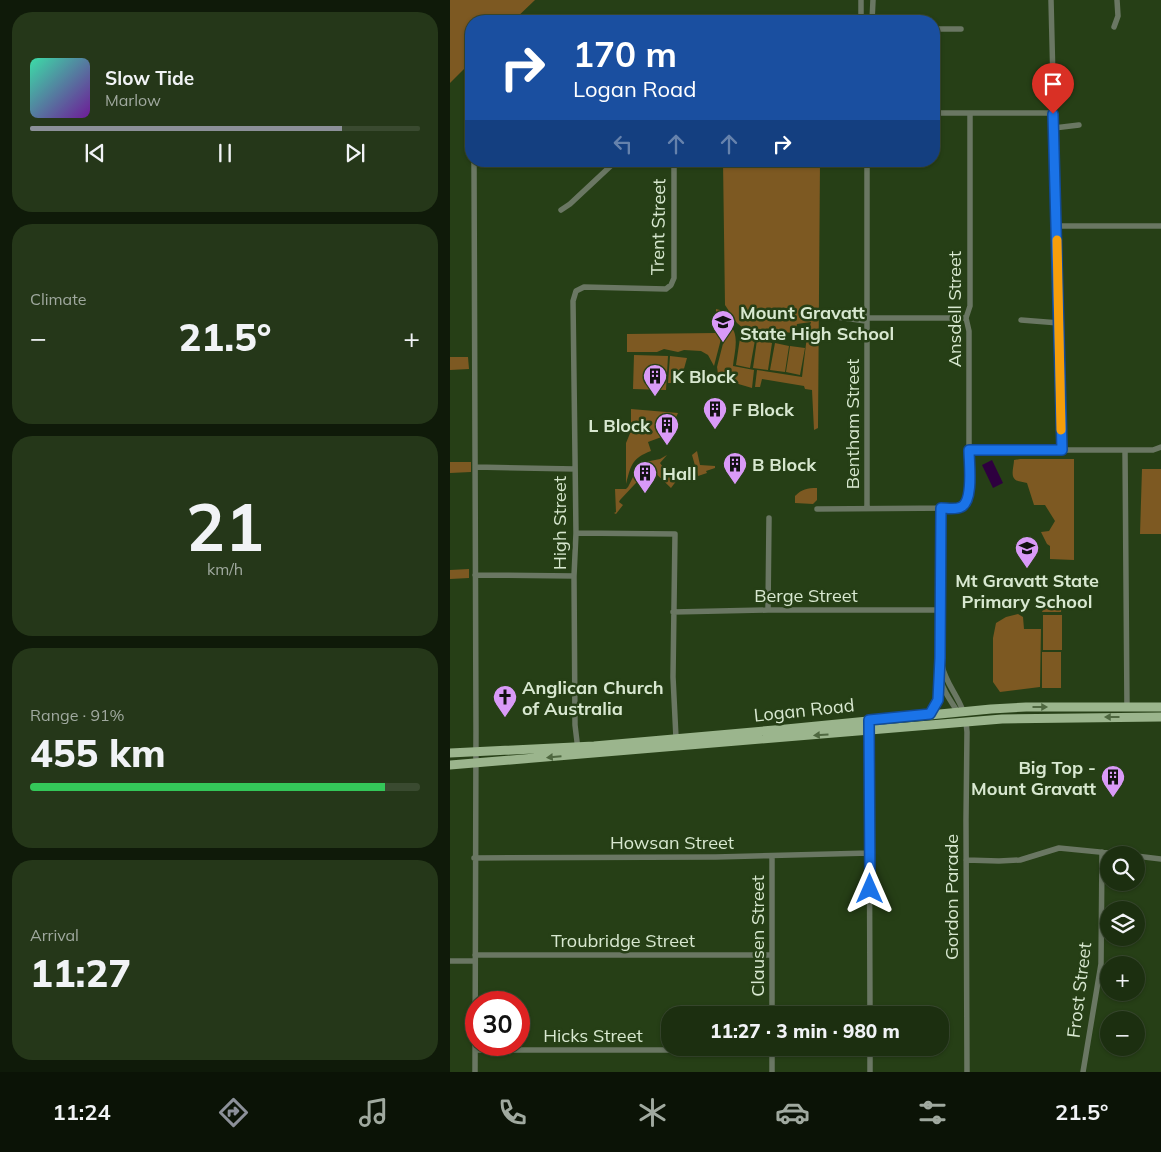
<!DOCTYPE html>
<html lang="en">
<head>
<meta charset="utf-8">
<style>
  :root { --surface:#1c2f10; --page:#253719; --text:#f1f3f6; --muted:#a0a99f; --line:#3a4a30; --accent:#8c9099 }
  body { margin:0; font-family:Mulish,sans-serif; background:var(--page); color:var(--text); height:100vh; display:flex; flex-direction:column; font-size:19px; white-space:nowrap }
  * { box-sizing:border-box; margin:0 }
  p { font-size:16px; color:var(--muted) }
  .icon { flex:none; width:28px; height:28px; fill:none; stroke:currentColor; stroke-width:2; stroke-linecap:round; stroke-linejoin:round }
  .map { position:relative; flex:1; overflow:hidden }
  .panel { display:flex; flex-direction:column; gap:12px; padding:12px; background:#0f1a09; width:450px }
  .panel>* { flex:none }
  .banner { position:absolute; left:15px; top:15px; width:475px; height:152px; border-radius:20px; box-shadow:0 1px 4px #0004,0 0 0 1px var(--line); background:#1a4fa0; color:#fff; overflow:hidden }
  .tools { position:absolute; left:650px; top:846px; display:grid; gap:10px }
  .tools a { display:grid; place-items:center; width:45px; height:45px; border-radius:50%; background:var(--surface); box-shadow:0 1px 4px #0004,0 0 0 1px var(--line); font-size:25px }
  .speed { position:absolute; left:15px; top:991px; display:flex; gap:10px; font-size:25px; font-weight:700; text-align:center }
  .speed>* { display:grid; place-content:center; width:65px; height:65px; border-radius:50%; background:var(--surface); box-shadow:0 1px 4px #0004,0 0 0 1px var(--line); line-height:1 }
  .speed .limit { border:8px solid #d22; background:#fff; color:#111 }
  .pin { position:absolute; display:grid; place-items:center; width:42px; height:42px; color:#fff; margin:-51px -21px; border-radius:50% 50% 50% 0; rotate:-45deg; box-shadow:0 0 5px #0007 }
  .pin .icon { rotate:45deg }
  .me { position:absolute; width:55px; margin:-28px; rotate:0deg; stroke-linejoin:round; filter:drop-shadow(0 0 4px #0008) }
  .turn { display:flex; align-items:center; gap:18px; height:105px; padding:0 25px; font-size:22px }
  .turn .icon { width:65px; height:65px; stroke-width:2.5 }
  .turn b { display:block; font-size:35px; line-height:42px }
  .lanes { display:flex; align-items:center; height:48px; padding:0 25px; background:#0003; justify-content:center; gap:25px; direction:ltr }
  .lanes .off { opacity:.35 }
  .big { font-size:38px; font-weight:800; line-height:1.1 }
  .panel .widget { flex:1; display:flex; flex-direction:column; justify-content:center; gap:8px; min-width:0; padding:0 18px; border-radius:20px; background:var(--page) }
  .panel .dial { align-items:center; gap:0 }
  .dial b { font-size:65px; line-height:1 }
  .song { display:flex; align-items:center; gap:15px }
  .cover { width:60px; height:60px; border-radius:8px; background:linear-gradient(135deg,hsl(160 70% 55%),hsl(280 70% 35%)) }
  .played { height:5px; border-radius:2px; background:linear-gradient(90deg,var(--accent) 80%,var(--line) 80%) }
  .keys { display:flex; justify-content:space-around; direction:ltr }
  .heat { display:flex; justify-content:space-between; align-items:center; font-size:28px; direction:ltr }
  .charge { height:8px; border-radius:4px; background:linear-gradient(90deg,#34c759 91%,var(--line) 0) }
  .trip { position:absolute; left:211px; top:1006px; width:288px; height:50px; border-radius:20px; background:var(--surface); box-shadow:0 1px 4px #0004,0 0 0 1px var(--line); font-weight:800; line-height:50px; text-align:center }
  .menu { display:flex; height:80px; justify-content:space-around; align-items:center; background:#0b1306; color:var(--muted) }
  .menu .icon { width:35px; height:35px }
  .menu .on { color:var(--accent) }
  .menu b { font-size:22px; color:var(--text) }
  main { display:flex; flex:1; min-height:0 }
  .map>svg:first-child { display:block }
</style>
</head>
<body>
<main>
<section class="panel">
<div class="widget">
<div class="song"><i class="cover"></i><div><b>Slow Tide</b><p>Marlow</p></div></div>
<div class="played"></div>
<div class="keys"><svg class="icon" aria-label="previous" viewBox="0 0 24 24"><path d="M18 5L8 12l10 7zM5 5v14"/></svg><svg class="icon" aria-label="pause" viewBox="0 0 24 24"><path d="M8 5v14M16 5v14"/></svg><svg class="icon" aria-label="next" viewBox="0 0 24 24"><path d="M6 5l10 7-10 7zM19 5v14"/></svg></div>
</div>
<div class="widget"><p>Climate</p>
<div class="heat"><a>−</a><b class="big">21.5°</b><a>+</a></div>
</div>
<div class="widget dial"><b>21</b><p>km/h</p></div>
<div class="widget"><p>Range · 91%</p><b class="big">455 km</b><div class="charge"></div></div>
<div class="widget"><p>Arrival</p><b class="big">11:27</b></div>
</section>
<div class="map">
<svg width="711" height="1072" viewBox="0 0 711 1072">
  <rect width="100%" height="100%" fill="#263f16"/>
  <path fill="#7d5922" d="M 0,0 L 85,0 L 63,21 L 21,21 L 21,62 L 0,83 Z
    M 273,161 L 370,161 L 368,428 L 364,430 L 362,390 L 355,389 L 354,386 L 312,379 L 310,387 L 305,387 L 307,370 L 352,377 L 357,336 L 361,322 L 347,324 L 345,333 L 294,329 L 287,323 L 275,305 Z
    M 266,309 L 278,312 L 264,366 L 258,355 L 251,351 L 234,350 L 228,352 L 214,349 L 207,352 L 177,352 L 177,334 L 266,333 Z
    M 278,324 C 291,333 284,353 283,366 L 304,370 L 302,388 L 285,383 L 268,374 L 267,367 Z
    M 290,338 L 305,340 L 300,368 L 286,365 Z
    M 307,340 L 322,343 L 318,370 L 303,368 Z
    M 325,343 L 339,346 L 335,372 L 320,370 Z
    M 340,346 L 355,348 L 350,375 L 336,372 Z
    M 184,355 L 218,356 L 216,390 L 183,389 Z
    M 220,356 L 237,358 L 230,383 L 218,383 Z
    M 0,357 L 18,357 L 19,369 L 0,370 Z
    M 181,409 L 228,413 L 222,426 L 225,432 L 198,442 L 201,451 C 182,458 181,465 176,484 L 176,443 L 181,431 Z
    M 247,451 L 250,465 L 265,466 L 265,468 L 256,471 L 257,473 L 248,476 L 242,455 Z
    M 217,455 L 210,463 L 215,470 L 219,470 L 227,480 L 221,488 L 200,468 L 170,500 L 169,502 L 173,505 L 166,514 L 164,513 L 166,512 L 165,489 L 176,489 L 178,487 L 183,477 L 195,462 L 210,459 Z
    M 570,459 L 624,459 L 624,560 L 600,559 L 600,546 L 597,544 L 591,532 L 599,531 L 605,521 L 595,505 L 584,505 L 577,483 C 574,482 571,482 568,481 C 559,478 564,467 564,460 Z
    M 0,462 L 21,462 L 21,472 L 0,473 Z
    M 692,469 L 711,469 L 711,534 L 690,534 Z
    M 367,488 L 367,500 L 363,504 L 345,503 L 345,496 C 352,489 357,488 367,488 Z
    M 19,569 L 19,578 L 0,579 L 0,570 Z
    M 595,597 L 604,600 L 612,600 L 611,612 L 592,612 L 594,607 Z
    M 568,614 L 573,617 L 574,629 L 591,629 L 590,687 L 550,692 L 543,682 L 543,638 L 546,623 L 556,617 Z
    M 593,615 L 612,615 L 612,650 L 593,650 Z
    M 592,652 L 611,652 L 611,688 L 592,688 Z"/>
  <path fill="#2e003f" d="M 542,460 L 553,483 L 543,488 L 532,465 Z"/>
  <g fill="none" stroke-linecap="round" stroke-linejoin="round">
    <path stroke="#6a7763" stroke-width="5.5" d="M 601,0 L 612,450
      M 411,21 L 411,0
      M 422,21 L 423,0
      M 664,27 L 668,16 L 667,0
      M 484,29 L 511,29
      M 484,113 L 603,113
      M 604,128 L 629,125
      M 24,161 L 26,731 L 25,1072
      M 111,210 L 120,204 L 166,161
      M 606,226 L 711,226
      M 386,317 L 416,321
      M 416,318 L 516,318
      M 571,320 L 609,323
      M 519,450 L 703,450 L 711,447
      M 675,451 L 677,707
      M 25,467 L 125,469
      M 417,507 L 417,161
      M 491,508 L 491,657 C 487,684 494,690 507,711
      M 367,509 L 505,508 C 514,507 518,502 519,494 L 519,331 L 516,318 L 520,306 L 520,113
      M 126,533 L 225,534 L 223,677 L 226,738
      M 25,575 L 124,576
      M 318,610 L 319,518
      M 223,612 L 318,610 L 490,610
      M 492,665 C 495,682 507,694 513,711
      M 480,714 L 487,703 L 488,681
      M 516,722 L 517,732 L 516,820 L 517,1072
      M 419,727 L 420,1015
      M 128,750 L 125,725 L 124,576 L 126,533 L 123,301 L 126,291 L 134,287 L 216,289 L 221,285 L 224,278 L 224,161
      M 686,856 L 711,859
      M 24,858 L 266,857 L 420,853
      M 516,860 L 549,861 L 570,860 L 609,848 L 680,855
      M 25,955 L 321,955
      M 0,961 L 25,961
      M 322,1015 L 322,856
      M 420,1048 L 420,1072
      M 25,1050 L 322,1050
      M 322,1072 L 322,1048
      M 633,1072 L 651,964 L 652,852"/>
    <path stroke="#9bb58d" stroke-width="9" d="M 0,753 L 144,746 L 336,729 L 541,709 L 576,707 L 711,707
      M 0,765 L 552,719 L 711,717"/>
  </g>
  <defs><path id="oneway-solid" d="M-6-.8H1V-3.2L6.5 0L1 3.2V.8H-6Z" transform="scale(1.25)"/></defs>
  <g fill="#4f6840">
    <use href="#oneway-solid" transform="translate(590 707)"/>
    <use href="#oneway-solid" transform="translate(662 717) rotate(180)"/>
    <use href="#oneway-solid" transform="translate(371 735) rotate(176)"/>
    <use href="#oneway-solid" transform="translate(104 757) rotate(175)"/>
  </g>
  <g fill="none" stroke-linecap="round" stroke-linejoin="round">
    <g stroke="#114b97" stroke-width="12">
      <path id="route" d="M 420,889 L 419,720 L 480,714 L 488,700 L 490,658 L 491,508 C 497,508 505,510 511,507 C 524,501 519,463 519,450 L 612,450 L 603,114"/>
    </g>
    <use href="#route" stroke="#1a73e8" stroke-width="9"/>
    <path stroke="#f59e0b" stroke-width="9" d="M 607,240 L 611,430"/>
  </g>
  <defs>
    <g id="school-pin" transform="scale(1.25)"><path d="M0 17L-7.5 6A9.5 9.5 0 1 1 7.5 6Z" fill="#d99af7" stroke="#263f16"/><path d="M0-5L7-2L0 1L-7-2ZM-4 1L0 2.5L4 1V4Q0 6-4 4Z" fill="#111"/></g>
    <g id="building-pin" transform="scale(1.25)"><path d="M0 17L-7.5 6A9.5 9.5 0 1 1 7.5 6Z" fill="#d99af7" stroke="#263f16"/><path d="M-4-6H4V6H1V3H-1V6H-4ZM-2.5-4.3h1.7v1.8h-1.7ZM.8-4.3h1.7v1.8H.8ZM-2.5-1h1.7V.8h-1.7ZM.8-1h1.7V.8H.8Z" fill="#111"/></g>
    <g id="church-pin" transform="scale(1.25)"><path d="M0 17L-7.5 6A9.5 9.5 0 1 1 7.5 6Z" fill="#d99af7" stroke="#263f16"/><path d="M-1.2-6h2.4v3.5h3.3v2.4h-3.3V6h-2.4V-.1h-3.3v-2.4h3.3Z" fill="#111"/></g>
  </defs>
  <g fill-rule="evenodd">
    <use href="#school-pin" x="273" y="322"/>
    <use href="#building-pin" x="205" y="376"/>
    <use href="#building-pin" x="265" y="409"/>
    <use href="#building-pin" x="217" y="425"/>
    <use href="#building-pin" x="285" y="464"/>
    <use href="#building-pin" x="195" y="473"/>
    <use href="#school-pin" x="577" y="548"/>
    <use href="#church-pin" x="55" y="697"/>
    <use href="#building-pin" x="663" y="777"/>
  </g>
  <g text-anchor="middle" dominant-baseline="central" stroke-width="5" stroke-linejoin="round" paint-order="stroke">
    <g font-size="18" fill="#d8e8d0" stroke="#263f16">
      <text transform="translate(208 227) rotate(-89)">Trent Street</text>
      <text transform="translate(504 309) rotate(-90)">Ansdell Street</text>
      <text transform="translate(402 424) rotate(-90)">Bentham Street</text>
      <text transform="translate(109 523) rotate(-90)">High Street</text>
      <text x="356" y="595">Berge Street</text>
      <text transform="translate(354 710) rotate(-6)">Logan Road</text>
      <text x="222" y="842">Howsan Street</text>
      <text transform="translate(501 897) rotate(-90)">Gordon Parade</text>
      <text transform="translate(307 936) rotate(-90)">Clausen Street</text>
      <text x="173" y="940">Troubridge Street</text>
      <text transform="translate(629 990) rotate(-83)">Frost Street</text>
      <text x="143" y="1035">Hicks Street</text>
    </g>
    <g font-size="18" font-weight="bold" fill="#d8e8d0" stroke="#263f16" text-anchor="start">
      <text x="290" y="312">Mount Gravatt<tspan x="290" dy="21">State High School</tspan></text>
      <text x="222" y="376">K Block</text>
      <text x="282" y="409">F Block</text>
      <text x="200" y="425" text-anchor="end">L Block</text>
      <text x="302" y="464">B Block</text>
      <text x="212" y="473">Hall</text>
      <text x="577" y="580" text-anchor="middle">Mt Gravatt State<tspan x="577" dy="21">Primary School</tspan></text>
      <text x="72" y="687">Anglican Church<tspan x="72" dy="21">of Australia</tspan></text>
      <text x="646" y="767" text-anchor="end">Big Top -<tspan x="646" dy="21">Mount Gravatt</tspan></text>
    </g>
  </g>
</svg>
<div class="tools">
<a><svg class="icon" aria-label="search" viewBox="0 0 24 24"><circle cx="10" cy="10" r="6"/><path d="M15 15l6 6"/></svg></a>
<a><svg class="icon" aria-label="layers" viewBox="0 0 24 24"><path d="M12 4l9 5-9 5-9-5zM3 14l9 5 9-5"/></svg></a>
<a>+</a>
<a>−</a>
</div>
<div class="speed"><div class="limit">30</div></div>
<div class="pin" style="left:603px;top:114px;background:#d93025"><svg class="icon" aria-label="arrive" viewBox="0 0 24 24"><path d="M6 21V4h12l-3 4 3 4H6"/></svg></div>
<svg class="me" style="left:420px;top:889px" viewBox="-20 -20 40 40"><path d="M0-17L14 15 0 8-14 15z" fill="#1a73e8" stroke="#fff" stroke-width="4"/></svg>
<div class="trip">11:27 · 3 min · 980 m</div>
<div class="banner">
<div class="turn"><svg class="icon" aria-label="right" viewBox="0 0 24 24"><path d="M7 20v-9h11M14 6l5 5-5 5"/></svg><div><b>170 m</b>Logan Road</div></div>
<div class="lanes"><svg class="icon off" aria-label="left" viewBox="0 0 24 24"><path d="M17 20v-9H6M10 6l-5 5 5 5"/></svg><svg class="icon off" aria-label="ahead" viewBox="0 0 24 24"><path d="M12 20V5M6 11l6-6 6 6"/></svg><svg class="icon off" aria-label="ahead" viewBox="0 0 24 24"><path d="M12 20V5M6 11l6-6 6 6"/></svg><svg class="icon" aria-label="right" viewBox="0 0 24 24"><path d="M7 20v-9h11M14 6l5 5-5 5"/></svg></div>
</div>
</div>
</main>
<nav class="menu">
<b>11:24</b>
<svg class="icon on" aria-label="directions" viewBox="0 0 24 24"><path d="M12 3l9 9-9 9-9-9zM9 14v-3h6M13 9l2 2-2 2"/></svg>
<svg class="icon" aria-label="music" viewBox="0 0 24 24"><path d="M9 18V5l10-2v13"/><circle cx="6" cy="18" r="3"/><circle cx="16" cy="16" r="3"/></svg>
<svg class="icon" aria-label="phone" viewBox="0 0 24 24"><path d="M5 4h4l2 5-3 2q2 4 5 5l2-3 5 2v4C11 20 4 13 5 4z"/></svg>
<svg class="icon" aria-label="climate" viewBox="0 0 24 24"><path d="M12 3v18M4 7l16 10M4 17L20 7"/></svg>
<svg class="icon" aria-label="car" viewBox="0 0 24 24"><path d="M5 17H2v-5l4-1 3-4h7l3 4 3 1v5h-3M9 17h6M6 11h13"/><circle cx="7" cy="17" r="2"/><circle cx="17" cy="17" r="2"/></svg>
<svg class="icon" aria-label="filters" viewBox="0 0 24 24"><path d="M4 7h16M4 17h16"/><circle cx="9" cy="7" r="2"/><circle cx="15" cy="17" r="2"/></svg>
<b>21.5°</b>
</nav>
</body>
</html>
